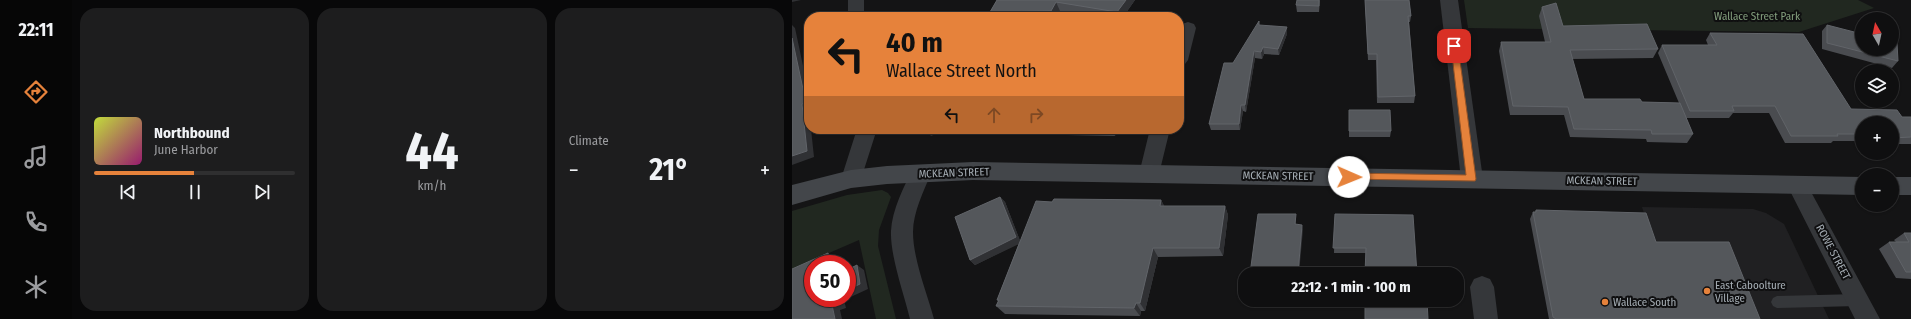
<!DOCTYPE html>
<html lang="en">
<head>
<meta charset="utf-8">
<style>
  :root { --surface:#0f0f10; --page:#1d1d1e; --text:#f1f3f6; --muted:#9b9c9f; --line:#2f2f30; --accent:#e6823b }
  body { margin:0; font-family:"Fira Sans Condensed",sans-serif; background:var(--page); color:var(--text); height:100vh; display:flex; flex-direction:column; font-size:15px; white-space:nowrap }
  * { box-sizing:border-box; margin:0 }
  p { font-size:13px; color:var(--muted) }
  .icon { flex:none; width:22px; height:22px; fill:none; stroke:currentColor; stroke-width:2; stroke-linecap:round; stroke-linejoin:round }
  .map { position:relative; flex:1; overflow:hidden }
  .sheet { display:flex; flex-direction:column; gap:8px; padding:8px; background:#080809; width:720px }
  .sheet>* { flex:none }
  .top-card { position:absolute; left:12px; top:12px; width:380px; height:122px; border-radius:16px; box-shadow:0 1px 3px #0004,0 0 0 1px var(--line); background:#e6823b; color:#111; overflow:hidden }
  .needle { width:26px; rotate:351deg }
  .tools { position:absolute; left:1063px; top:12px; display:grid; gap:8px }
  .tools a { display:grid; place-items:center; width:44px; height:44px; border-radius:50%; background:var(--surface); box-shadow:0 1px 3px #0004,0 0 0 1px var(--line); font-size:20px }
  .speed { position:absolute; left:12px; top:255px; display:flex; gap:8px; font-size:20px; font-weight:700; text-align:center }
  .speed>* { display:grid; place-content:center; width:52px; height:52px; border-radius:50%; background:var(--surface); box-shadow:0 1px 3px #0004,0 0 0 1px var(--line); line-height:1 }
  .speed .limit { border:6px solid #d22; background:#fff; color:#111 }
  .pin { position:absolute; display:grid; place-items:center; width:34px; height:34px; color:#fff; margin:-17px; border-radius:8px; box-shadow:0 2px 6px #0006 }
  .me { position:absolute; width:44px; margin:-22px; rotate:91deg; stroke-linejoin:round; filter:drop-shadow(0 0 3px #0008) }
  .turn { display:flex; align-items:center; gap:14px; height:84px; padding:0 16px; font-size:18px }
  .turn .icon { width:52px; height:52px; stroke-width:2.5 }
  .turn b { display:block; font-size:28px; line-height:34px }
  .lanes { display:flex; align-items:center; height:38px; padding:0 16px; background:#0003; justify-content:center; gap:20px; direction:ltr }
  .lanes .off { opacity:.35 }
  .big { font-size:30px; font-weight:700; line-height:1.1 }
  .sheet .card { flex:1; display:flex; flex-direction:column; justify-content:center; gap:6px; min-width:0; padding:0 14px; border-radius:16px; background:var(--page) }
  .sheet .dial { align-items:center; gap:0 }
  .dial b { font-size:52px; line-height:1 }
  .song { display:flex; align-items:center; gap:12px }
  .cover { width:48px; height:48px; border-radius:6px; background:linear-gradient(135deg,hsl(70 70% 55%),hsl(320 70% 35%)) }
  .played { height:4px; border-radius:2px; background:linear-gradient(90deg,var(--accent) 50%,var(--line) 50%) }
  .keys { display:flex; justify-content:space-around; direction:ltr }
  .heat { display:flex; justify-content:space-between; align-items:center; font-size:22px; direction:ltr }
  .sheet .tiles { flex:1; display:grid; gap:8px; grid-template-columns:repeat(3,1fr) }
  .trip { position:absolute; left:446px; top:267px; width:226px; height:40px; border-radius:16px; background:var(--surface); box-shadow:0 1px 3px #0004,0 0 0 1px var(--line); font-weight:700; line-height:40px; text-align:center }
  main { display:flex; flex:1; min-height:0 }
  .dock { display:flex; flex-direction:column; width:72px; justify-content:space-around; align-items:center; background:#060606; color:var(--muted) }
  .dock .icon { width:28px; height:28px }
  .dock .current { color:var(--accent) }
  .dock b { font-size:18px; color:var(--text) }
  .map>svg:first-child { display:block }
</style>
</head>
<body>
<main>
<nav class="dock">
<b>22:11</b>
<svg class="icon current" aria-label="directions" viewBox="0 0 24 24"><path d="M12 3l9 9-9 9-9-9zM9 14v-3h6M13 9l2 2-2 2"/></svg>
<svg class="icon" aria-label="music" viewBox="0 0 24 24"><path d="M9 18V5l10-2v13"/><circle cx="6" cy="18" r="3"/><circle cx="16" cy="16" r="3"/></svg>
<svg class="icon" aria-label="phone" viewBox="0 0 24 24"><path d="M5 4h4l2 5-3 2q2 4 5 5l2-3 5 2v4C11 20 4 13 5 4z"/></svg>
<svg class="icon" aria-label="climate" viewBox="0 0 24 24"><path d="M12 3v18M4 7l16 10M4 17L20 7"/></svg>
</nav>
<section class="sheet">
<div class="tiles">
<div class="card">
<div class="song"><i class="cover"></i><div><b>Northbound</b><p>June Harbor</p></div></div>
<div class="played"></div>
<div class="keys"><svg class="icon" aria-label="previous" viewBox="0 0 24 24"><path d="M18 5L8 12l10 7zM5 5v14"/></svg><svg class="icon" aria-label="pause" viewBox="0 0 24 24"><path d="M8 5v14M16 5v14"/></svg><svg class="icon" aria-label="next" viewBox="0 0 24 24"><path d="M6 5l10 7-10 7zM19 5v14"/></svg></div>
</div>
<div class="card dial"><b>44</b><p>km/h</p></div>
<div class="card"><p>Climate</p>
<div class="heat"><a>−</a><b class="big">21°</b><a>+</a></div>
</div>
</div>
</section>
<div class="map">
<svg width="1119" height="319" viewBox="0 0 1119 319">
  <rect width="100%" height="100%" fill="#141415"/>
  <path fill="#202022" d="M 850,207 L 961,209 L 974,213 L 992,224 L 1037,319 L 887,319 Z"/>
  <path fill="#212820" d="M 672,0 L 1066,0 L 1082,8 L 1007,32 L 676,28 Z
    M 90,190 L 96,193 L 99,197 L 87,230 L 86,246 L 104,319 L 84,319 L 67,240 L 0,269 L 0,211 L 55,195 Z"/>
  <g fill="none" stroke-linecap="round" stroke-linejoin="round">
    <path fill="#35373a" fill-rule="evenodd" d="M 1066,294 L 1070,296 L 1072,300 L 1070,304 L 1066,306 L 985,308 L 981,306 L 979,302 L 981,298 L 985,296 Z"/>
    <path fill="#35373a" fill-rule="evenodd" d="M 56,0 L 72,0 L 72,17 L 56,17 Z
      M 396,22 L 402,24 L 404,28 L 396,60 L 393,64 L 387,66 L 387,30 L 390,24 Z
      M 65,129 L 85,129 L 69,179 L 66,185 L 59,187 L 52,185 L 49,179 Z
      M 358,129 L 378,129 L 367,174 L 364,180 L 357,182 L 350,180 L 347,174 Z
      M 129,165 L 136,167 L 139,173 C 132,191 121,212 121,232 C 121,259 135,293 142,319 L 118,319 C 112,294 98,256 99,231 C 100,210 112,186 122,167 Z
      M 1005,176 L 1012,179 L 1088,319 L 1063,319 L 995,185 L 998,179 Z
      M 690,276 L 698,279 L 702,287 L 706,319 L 682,319 L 678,287 L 682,279 Z"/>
    <path fill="#35373a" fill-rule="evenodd" d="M 648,0 L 666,0 L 691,179 L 688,186 L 680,188 L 672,186 L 669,179 Z"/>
    <path fill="#43464a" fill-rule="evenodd" d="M 181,162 L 1070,177 L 1070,195 L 181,180 L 95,184 L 59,188 L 0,205 L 0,185 L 59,170 L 95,166 Z
      M 1100,177 L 1119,177 L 1119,195 L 1100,195 Z"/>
  </g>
  <path fill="#4a4c50" d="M 205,0 L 343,0 L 331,17 L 306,17 L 268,11 L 265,17 L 201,17 L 198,12 Z
    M 528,0 L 527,12 L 505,12 L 504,5 Z
    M 573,0 L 617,0 L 619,16 L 618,22 L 617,22 L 623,96 L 622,103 L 585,103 L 584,60 L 576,60 Z
    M 750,7 L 771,26 L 866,49 L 861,58 L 780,59 L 792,99 L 850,102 L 887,103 L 866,53 L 870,45 L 916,45 L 914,40 L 918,33 L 1059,109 L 1110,117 L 1119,117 L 1119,144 L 1100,144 L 1100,123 L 1070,123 L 1070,141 L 1041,141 L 1039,143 L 993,143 L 977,113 L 941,113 L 937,118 L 894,118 L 901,134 L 895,143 L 855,142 L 854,139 L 778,137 L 772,115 L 718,115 L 707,51 L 709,42 L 753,42 L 747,16 Z
    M 1035,25 L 1106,61 L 1100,68 L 1030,49 L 1030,31 Z
    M 495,34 L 487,55 L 472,54 L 470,59 L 463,58 L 454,112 L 451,111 L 448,130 L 419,130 L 417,124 L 441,63 Z
    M 557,110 L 599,131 L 598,137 L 557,137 Z
    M 270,129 L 325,129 L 323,136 L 274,135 Z
    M 208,197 L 213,202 L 228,241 L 369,200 L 372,206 L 433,206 L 436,215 L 431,256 L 366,257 L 353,311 L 349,311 L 348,316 L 213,314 L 204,306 L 206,301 L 205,300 L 227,243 L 183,265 L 178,260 Z
    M 744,210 L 864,242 L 968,319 L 757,319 L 738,219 L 741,212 L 743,212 Z
    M 543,214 L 625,274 L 573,253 L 542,253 Z
    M 1112,233 L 1119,233 L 1119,279 L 1104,278 L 1087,249 L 1097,242 L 1104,242 L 1102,240 Z"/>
  <path fill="#303134" d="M 0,0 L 9,0 L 0,2 Z
    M 334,0 L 343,0 L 331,17 L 327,17 L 325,12 Z
    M 264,2 L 268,11 L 265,17 L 262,17 L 259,11 Z
    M 0,25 L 3,28 L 17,94 L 17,129 L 19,129 L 22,157 L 0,165 L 0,156 L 10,104 L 0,38 Z
    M 495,27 L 495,34 L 487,55 L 486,49 Z
    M 471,47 L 472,54 L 470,59 L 469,52 Z
    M 462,51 L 463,58 L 454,112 L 453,105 Z
    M 449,105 L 451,111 L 448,130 L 447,124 Z
    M 137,129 L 157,129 L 139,136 L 134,130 Z
    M 320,129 L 325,129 L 323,136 L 320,130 Z
    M 208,197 L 213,202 L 229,243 L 183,265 L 178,260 Z
    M 369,200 L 374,209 L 368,206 Z
    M 433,206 L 436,215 L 431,256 L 427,248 Z
    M 504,214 L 504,230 L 503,224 Z
    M 510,225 L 511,230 L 507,274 L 506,274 Z
    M 361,248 L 366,257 L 353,311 L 348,303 Z
    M 36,253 L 43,259 L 45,264 L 38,264 Z
    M 65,265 L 72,270 L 76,289 L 52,300 L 54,308 L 48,310 L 50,319 L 43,319 L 40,305 L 45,298 L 55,298 L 55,290 Z
    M 344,303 L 349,311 L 348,316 L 342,308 Z"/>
  <path fill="#54575b" stroke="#616469" d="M 205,0 L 334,0 L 325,12 L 264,2 L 259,11 L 198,12 Z
    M 505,0 L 527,0 L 527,6 L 504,5 Z
    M 573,0 L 617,0 L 619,16 L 616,16 L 623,96 L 586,97 L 585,54 L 576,54 Z
    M 764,3 L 771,26 L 855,24 L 866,49 L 778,50 L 792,99 L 848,99 L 850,102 L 888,103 L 901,134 L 860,134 L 859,130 L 782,129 L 776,107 L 721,106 L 709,42 L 759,42 L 750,7 Z
    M 467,21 L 467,25 L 495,27 L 486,49 L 471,47 L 469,52 L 462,51 L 453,105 L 449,105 L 447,124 L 417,124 L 432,63 L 441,63 Z
    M 1035,25 L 1070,34 L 1070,49 L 1100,49 L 1100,41 L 1105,43 L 1106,61 L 1035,43 Z
    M 918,33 L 1011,34 L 1059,109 L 1105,110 L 1110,117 L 1119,117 L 1119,137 L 1100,138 L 1100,123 L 1070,123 L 1070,134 L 1045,134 L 1046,136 L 999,136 L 983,106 L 940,106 L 942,111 L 898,111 L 870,45 L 925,45 Z
    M 0,38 L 14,103 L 10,104 L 15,151 L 0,156 Z
    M 557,110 L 598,110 L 599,131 L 557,131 Z
    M 283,129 L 320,129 L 320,130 Z
    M 208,197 L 224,237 L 178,260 L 163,217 Z
    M 262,199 L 369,200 L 368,206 L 433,206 L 427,248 L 361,248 L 348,303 L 344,303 L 342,308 L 204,306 L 207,300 L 205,300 L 244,201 L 260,202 Z
    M 744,210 L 854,213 L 864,242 L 937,242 L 968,319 L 764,319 L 761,317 L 741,212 L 744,212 Z
    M 466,214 L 504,214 L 503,224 L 510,225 L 506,274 L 458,274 Z
    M 543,214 L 621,215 L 625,274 L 573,274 L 574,248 L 541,248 Z
    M 1112,233 L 1119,233 L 1119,272 L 1114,272 L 1097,242 L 1117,242 Z
    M 36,253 L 38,264 L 21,264 L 21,298 L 45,298 L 46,303 L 40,305 L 43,319 L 0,319 L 0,269 Z
    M 65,265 L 68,284 L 55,290 L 55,270 Z
    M 573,300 L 635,300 L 636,319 L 573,319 Z"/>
  <path fill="#e6823b" stroke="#965426" d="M 662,43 L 666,46 L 684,179 L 683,181 L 553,179 L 552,177 L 557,173 L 674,175 L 659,46 Z"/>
  <g fill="#e6823b" stroke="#0f0f10" stroke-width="1.5">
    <circle cx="915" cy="291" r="4"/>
    <circle cx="813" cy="302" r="4"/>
  </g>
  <g text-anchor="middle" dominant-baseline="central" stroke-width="4" stroke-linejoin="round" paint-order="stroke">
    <g font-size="11" fill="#849f7e" stroke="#0f0f10">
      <text x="965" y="16">Wallace Street Park</text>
    </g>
    <g font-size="11" fill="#a6aeb5" stroke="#0f0f10">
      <text transform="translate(162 173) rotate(-2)">MCKEAN STREET</text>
      <text transform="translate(486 176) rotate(1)">MCKEAN STREET</text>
      <text transform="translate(810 181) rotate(1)">MCKEAN STREET</text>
      <text transform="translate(1041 252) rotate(62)">ROWE STREET</text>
    </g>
    <g font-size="11" fill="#a6aeb5" stroke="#0f0f10" text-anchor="start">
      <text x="923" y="285">East Caboolture<tspan x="923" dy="13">Village</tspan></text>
      <text x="821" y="302">Wallace South</text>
    </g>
  </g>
</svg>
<div class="tools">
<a><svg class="needle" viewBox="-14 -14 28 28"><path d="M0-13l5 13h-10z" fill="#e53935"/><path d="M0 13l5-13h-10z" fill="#9b9c9f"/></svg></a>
<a><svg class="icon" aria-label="layers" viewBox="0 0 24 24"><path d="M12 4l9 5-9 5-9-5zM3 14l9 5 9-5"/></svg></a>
<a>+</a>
<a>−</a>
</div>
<div class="speed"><div class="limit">50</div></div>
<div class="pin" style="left:662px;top:46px;background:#d93025"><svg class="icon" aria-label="arrive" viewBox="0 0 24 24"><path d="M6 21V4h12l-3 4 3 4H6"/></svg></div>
<svg class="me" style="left:557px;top:177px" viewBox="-20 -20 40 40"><circle r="19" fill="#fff"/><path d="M0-13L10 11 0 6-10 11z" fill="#e6823b"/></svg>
<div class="trip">22:12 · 1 min · 100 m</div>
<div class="top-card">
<div class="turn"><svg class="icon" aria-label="left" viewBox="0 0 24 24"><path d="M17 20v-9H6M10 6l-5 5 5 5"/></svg><div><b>40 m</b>Wallace Street North</div></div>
<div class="lanes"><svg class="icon" aria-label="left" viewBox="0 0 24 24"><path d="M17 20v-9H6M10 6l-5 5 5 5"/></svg><svg class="icon off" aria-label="ahead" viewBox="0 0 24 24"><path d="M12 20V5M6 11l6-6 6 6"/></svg><svg class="icon off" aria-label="right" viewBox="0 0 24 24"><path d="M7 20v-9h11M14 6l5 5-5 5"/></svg></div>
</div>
</div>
</main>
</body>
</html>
